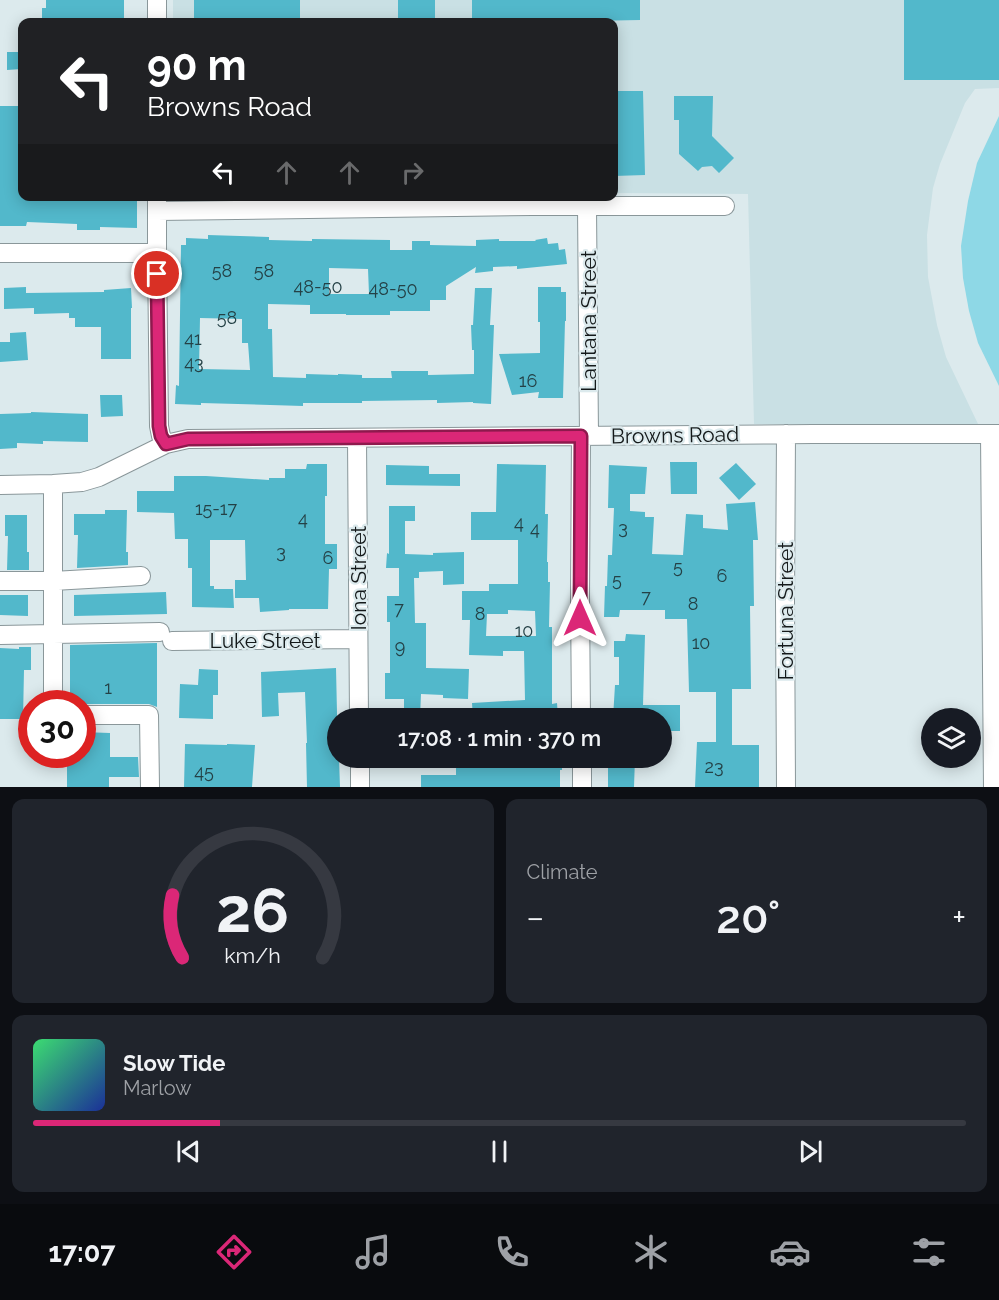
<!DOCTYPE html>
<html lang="en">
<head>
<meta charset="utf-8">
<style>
  :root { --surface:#171b24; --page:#20242c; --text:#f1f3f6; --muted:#9ea1a6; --line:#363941; --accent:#db2777 }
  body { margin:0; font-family:Raleway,sans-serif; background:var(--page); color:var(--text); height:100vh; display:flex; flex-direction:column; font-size:22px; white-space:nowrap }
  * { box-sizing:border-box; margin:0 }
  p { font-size:20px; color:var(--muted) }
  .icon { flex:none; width:33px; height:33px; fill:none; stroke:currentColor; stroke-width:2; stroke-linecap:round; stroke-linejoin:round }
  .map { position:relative; height:787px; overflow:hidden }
  .panel { display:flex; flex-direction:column; gap:12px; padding:12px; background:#0d0f14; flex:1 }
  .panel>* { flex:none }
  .top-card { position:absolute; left:18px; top:18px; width:600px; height:183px; border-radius:12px; box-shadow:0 3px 15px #0003; background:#202124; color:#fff; overflow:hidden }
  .controls { position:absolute; left:921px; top:708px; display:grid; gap:12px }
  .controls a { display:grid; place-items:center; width:60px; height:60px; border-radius:50%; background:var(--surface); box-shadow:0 3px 15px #0003; font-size:30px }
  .speed { position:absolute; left:18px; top:690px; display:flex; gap:12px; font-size:30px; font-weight:700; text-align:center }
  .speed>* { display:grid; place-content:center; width:78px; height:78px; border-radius:50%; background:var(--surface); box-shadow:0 3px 15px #0003; line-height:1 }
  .speed .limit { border:9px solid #d22; background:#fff; color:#111 }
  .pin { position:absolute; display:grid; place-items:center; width:51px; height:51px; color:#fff; margin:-26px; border:3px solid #fff; border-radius:50%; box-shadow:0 2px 6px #0007 }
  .me { position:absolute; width:66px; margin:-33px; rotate:0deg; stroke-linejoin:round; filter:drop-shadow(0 0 4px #0008) }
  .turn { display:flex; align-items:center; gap:21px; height:126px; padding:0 30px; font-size:27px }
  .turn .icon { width:78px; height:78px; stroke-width:2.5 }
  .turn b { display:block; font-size:42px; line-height:51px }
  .lanes { display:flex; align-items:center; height:57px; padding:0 30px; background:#0003; justify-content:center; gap:30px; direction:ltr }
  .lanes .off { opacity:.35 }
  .big { font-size:45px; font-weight:600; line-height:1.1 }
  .panel .card { flex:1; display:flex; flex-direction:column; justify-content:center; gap:9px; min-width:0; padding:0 21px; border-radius:12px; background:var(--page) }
  .panel .dial { align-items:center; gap:0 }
  .dial svg { height:156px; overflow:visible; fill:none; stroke:var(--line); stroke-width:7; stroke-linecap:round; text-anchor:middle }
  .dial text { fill:var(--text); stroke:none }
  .song { display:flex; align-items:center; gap:18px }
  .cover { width:72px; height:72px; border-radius:9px; background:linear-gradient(135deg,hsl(140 70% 55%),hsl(230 70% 35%)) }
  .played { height:6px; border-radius:3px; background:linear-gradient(90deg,var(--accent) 20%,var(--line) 20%) }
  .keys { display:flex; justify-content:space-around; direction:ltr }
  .heat { display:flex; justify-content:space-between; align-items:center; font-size:33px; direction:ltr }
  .panel .tiles { flex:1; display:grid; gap:12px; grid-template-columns:1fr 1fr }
  .card:last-child { grid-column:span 2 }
  .trip { position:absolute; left:327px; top:708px; width:345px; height:60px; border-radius:30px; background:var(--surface); box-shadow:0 3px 15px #0003; font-weight:600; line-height:60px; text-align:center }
  .tabs { display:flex; height:96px; justify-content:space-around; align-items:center; background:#090b0e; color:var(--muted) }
  .tabs .icon { width:42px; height:42px }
  .tabs .selected { color:var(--accent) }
  .tabs b { font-size:27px; color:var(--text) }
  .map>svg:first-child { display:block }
</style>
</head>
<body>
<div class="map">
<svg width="999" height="787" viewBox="0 0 999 787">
  <rect width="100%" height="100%" fill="#dceaed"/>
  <path fill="#c9e0e4" d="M 173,0 L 999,0 L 999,88 L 975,89 L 965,103 L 940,164 L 933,188 L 927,235 L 928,277 L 937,325 L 946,357 L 979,426 L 754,424 L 748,194 L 614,193 L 614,22 L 173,22 Z"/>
  <path fill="#8ed8e6" d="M 999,116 L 999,386 L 978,343 L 969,311 L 963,278 L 961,246 L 968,201 L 977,163 Z"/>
  <path fill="#52b8cb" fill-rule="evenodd" d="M 46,0 L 124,0 L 124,22 L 42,22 L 42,8 L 46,8 Z
    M 194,0 L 300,0 L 300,22 L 194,22 Z
    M 398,0 L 435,0 L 435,22 L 398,22 Z
    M 472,0 L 640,0 L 640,20 L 589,21 L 589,22 L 472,22 Z
    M 904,0 L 999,0 L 999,80 L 904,80 Z
    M 7,52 L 22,52 L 22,69 L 7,70 Z
    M 614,91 L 643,91 L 645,175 L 614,176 Z
    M 674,96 L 713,96 L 712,136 L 734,158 L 719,173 L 712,166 L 702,167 L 698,171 L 679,154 L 679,120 L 674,120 Z
    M 0,106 L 22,106 L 22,196 L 137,196 L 137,228 L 100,227 L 100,230 L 77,230 L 77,224 L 27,222 L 26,226 L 0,226 Z
    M 208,235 L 269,237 L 269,240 L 312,241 L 312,239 L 390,240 L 390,250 L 412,250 L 412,241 L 430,241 L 430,245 L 476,246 L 476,240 L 499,239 L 499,241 L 536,241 L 535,240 L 547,238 L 548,244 L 558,243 L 559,250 L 565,249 L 567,264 L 517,269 L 517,266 L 493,267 L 493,271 L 475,273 L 476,267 L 446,286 L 446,300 L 430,300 L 430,311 L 390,311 L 390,315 L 346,315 L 346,314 L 310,314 L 310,305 L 268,304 L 268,329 L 272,329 L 273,377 L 306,378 L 306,374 L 338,375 L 338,374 L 362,375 L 362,378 L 392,378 L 391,371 L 428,371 L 428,375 L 474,374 L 474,350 L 472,350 L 471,325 L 473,325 L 475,288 L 492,288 L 490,325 L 494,325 L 491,404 L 473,403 L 473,402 L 437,403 L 437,400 L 362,401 L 362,403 L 303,403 L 303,406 L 201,403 L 201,405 L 175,404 L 176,385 L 179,386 L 181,245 L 186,245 L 186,238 L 208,239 ZM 329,268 L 368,269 L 369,294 L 329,294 ZM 200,318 L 242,319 L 242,343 L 248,343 L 250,370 L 199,369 Z
    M 26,287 L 26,293 L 104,292 L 104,290 L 131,288 L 132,308 L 131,308 L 131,359 L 101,359 L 101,327 L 75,327 L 75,318 L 69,318 L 69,313 L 34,314 L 34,308 L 4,309 L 4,288 Z
    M 538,287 L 561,287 L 561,292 L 566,292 L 566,321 L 565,321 L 563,398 L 538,398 L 539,392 L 512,395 L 499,354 L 540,353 L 540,322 L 538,322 Z
    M 26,332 L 28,360 L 0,362 L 0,342 L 10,342 L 10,333 Z
    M 100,395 L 122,395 L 123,416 L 101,417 Z
    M 31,412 L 88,414 L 88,442 L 43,441 L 43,444 L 17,443 L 17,448 L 0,449 L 0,414 L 31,413 Z
    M 670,462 L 697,462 L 697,494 L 671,494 Z
    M 736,463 L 756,484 L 739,500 L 719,478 Z
    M 307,464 L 327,464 L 327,496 L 325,496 L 325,544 L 337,544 L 337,569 L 329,569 L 328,609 L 289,609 L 289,610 L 260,612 L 259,598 L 235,598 L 235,580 L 246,580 L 245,540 L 210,540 L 210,586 L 214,586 L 214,589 L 233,589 L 234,608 L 192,607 L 192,568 L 188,568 L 188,539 L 175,539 L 174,513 L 137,512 L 137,491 L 174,491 L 174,476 L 206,476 L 269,480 L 269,478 L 285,478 L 285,469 L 306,469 Z
    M 497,464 L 546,465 L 545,514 L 548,514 L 547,562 L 548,562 L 548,582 L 550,582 L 549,627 L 552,627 L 552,704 L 557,703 L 558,718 L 473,718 L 472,703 L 525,700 L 524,651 L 503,651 L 503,656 L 469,655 L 470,620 L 462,620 L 462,591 L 489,591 L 489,584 L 518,584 L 518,540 L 471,540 L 471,512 L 496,512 ZM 508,610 L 535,611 L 536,636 L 486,636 L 487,614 L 508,614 Z
    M 386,465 L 429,466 L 429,474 L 460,474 L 460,486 L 386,485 Z
    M 609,465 L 647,467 L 645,494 L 630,494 L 630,511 L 645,512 L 645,517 L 654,517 L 652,554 L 683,555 L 686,514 L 703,515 L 703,528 L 728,530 L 726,504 L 755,502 L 758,540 L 753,540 L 754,606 L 750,606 L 751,689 L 732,689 L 732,745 L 759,745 L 759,787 L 695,787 L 697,742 L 716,742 L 716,692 L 689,692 L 687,619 L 665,619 L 665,610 L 620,610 L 619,617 L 604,617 L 605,586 L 607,586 L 608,555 L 612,555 L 614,508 L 608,508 Z
    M 389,506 L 415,506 L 415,521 L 405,521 L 405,554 L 433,555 L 433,553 L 464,552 L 464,584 L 443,585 L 443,571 L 419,572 L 419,578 L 414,578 L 415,623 L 426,623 L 426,668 L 469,669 L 468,699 L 443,698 L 443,695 L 421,694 L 420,718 L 404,718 L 404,699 L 385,699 L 385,673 L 390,673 L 390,622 L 387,622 L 387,596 L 399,596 L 399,568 L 386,568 L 387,553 L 389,554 Z
    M 105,510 L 127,510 L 126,552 L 128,552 L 128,565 L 77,568 L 78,535 L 74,535 L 74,514 L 105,514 Z
    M 5,515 L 27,515 L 27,552 L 29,552 L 29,570 L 7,570 L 8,536 L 5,536 Z
    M 166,592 L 167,614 L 74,616 L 74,595 Z
    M 0,595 L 28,595 L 28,616 L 0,615 Z
    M 626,634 L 645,635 L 643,705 L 680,705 L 680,731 L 662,731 L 662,718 L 613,718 L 615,685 L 619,685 L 619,657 L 614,657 L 614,641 L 625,641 Z
    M 157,643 L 157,707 L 149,704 L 70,704 L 70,645 Z
    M 19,647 L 31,647 L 31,670 L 24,670 L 23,719 L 0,719 L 0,648 L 19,649 Z
    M 336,668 L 338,758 L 339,758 L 340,787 L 307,787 L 306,743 L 307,743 L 305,692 L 278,693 L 279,716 L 262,717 L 261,672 Z
    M 199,669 L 218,670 L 218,695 L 213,695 L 213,719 L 179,718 L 180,684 L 198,685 Z
    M 82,732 L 110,733 L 110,757 L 138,757 L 139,777 L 109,777 L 109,787 L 67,787 L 67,754 L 82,754 Z
    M 185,744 L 227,745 L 227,744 L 255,745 L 252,787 L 184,787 Z
    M 456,758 L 562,758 L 562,770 L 560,770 L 560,787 L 421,787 L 421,775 L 456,775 Z
    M 608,758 L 635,758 L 634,787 L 608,787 Z"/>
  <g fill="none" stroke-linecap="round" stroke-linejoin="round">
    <g stroke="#8a979a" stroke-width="20">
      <path id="minor" d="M 157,0 L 157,22
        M 157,196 L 157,253 L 159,426 L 161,436 L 166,444
        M 587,207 L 589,436
        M 157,211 L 532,206 L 725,206
        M 0,253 L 157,253
        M 990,434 L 993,787
        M 581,436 L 580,598 L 581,718
        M 357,438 L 359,718
        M 0,485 L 53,484 L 82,482 L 99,477 L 166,444 L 188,439 L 813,434 L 999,434
        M 0,581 L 53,581 L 141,576
        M 0,635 L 160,632
        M 172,641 L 358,639
        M 53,704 L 53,484
        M 82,715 L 149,715 L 150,787
        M 360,758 L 360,787
        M 582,758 L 582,787
        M 786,787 L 785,601 L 786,434"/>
    </g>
    <use href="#minor" stroke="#fff" stroke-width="18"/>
  </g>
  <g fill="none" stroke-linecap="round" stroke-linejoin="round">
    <g stroke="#8e194d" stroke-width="15">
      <path id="route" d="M 157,274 L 159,426 L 161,436 L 166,444 L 188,439 L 581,436 L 580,618"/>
    </g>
    <use href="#route" stroke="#db2777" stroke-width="10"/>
  </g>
  <g text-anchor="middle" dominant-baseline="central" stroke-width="4.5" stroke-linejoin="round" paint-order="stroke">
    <g font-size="18" fill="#244146">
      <text x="222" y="270">58</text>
      <text x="264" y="270">58</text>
      <text x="318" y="286">48-50</text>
      <text x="393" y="288">48-50</text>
      <text x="227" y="317">58</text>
      <text x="193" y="338">41</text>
      <text x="194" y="362">43</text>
      <text x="528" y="380">16</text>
      <text x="216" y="508">15-17</text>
      <text x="303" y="518">4</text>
      <text x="519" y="522">4</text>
      <text x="623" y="527">3</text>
      <text x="535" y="528">4</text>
      <text x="281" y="551">3</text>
      <text x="328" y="557">6</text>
      <text x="678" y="566">5</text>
      <text x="722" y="575">6</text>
      <text x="617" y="579">5</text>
      <text x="646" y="596">7</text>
      <text x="693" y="603">8</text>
      <text x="399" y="608">7</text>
      <text x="480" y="613">8</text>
      <text x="524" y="630">10</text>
      <text x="701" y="642">10</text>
      <text x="400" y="646">9</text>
      <text x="108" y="687">1</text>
      <text x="714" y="766">23</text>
      <text x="204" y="771">45</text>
    </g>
    <g font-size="21" fill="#14191a" stroke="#dceaed">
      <text transform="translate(588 321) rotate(-90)">Lantana Street</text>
      <text transform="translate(675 435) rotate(-1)">Browns Road</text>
      <text transform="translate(358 578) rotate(-90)">Iona Street</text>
      <text transform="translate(785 611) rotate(-90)">Fortuna Street</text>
      <text x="265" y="640">Luke Street</text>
    </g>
  </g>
</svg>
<div class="controls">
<a><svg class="icon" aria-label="layers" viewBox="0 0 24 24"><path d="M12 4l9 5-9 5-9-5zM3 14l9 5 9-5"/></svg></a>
</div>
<div class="speed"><div class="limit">30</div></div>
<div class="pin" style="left:157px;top:274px;background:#d93025"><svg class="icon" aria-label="arrive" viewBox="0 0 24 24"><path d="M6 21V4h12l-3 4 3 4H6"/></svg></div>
<svg class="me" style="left:580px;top:618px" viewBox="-20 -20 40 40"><path d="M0-17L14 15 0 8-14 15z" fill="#db2777" stroke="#fff" stroke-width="4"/></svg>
<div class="trip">17:08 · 1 min · 370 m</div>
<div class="top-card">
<div class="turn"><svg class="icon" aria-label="left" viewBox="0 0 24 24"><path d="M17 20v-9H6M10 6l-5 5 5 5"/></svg><div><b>90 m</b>Browns Road</div></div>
<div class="lanes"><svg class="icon" aria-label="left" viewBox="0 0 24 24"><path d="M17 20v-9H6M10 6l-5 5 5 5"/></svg><svg class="icon off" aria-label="ahead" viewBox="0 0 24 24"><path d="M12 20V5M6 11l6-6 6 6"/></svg><svg class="icon off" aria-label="ahead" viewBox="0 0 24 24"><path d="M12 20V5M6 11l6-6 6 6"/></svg><svg class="icon off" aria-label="right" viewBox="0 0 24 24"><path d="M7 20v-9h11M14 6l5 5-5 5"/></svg></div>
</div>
</div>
<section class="panel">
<div class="tiles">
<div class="card dial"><svg viewBox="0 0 100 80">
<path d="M14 69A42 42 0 1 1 86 69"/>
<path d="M14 69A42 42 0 0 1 9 37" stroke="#db2777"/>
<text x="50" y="56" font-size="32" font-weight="700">26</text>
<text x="50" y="72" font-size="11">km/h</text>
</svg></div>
<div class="card"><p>Climate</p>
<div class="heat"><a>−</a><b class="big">20°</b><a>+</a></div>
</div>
<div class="card">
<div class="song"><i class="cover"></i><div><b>Slow Tide</b><p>Marlow</p></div></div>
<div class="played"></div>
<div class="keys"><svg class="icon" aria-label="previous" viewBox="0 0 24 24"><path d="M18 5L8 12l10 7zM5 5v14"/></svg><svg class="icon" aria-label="pause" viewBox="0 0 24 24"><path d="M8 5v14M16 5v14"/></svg><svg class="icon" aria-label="next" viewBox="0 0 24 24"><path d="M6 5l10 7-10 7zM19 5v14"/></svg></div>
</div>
</div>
</section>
<nav class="tabs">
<b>17:07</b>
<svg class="icon selected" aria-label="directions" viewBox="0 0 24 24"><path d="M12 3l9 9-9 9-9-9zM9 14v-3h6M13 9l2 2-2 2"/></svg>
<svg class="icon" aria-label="music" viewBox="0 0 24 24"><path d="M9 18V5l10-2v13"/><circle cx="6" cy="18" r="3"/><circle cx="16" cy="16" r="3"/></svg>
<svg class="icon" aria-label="phone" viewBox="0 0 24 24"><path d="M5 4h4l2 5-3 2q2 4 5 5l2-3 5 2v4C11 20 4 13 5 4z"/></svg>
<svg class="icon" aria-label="climate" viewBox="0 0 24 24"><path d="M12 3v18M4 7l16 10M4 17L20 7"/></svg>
<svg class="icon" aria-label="car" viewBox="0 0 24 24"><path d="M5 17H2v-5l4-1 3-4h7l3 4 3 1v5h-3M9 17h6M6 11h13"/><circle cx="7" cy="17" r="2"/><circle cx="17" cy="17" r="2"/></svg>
<svg class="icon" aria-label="filters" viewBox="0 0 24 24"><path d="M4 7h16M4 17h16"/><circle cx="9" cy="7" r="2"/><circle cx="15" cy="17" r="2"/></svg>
</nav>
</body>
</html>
